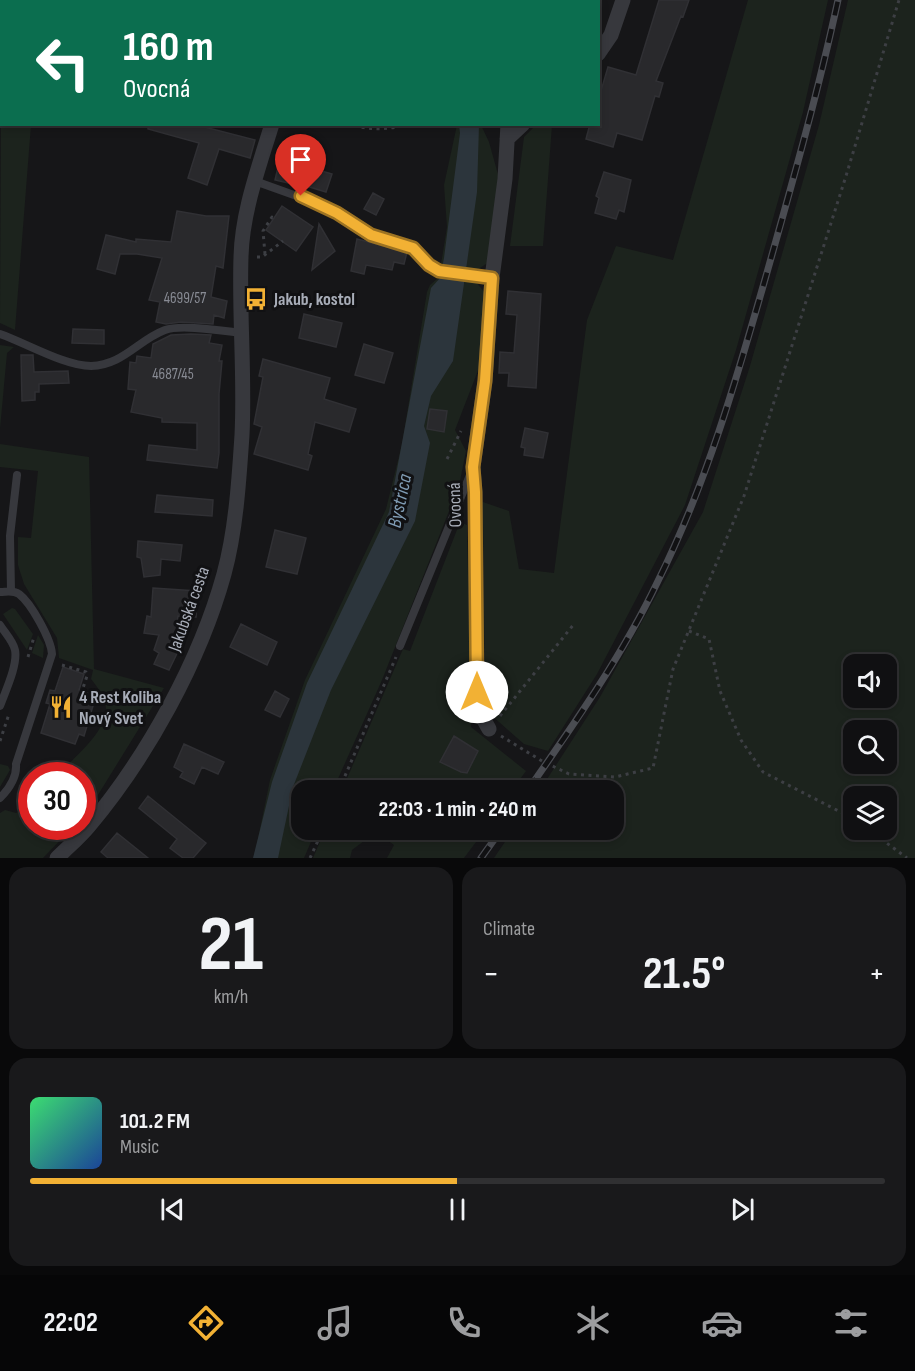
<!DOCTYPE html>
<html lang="en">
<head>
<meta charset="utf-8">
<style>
  :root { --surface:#101012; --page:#19191b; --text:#f1f3f6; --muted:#9c9d9f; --line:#303032; --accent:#f2b134 }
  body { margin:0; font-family:"Sofia Sans Condensed",sans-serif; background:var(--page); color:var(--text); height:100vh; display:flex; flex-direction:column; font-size:22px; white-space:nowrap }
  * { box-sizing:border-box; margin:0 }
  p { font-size:20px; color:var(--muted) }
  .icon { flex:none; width:33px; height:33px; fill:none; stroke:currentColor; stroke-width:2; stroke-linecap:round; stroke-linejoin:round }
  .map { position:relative; height:858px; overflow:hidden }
  .drawer { display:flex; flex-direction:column; gap:9px; padding:9px; background:#09090a; flex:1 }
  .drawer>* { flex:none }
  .banner { position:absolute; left:0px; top:0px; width:600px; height:126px; box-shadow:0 3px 9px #0003,0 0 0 2px var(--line); background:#0b6e4f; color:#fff; overflow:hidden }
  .controls { position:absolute; left:843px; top:654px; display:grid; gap:12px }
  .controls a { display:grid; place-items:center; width:54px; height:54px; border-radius:12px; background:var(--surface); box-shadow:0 3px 9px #0003,0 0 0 2px var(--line); font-size:30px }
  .speed { position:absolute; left:18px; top:762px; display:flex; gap:12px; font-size:30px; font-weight:700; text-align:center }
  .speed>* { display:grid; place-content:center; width:78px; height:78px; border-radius:50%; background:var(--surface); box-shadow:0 3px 9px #0003,0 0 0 2px var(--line); line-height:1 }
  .speed .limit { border:9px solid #d22; background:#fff; color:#111 }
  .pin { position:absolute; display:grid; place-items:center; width:51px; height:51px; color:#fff; margin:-62px -26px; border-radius:50% 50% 50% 0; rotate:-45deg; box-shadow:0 0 6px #0007 }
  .pin .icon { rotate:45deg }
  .me { position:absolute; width:66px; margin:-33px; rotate:0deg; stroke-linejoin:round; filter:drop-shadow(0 0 4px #0008) }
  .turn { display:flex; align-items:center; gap:21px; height:126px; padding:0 24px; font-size:27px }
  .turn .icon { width:78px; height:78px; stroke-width:2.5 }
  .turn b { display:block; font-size:42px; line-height:51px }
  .big { font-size:45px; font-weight:700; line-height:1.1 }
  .drawer .widget { flex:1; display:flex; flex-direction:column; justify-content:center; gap:9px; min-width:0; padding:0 21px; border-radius:18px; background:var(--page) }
  .drawer .dial { align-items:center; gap:0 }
  .dial b { font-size:78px; line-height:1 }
  .song { display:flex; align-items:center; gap:18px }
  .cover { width:72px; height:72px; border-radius:9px; background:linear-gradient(135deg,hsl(140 70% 55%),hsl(220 70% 35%)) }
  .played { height:6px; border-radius:3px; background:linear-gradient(90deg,var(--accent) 50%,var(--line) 50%) }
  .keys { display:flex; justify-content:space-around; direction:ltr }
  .heat { display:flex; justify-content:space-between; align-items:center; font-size:33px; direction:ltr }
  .drawer .tiles { flex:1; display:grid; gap:9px; grid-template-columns:1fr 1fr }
  .widget:last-child { grid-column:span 2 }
  .trip { position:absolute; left:291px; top:780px; width:333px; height:60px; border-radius:18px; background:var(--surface); box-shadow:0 3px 9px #0003,0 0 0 2px var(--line); font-weight:700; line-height:60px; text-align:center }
  .menu { display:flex; height:96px; justify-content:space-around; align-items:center; background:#060607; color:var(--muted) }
  .menu .icon { width:42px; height:42px }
  .menu .current { color:var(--accent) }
  .menu b { font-size:27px; color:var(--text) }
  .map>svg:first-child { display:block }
</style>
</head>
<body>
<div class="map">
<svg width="915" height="858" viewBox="0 0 915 858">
  <rect width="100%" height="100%" fill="#161618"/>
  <path fill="#222225" d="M 39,0 L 157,0 L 163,1 L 38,2 Z"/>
  <path fill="#1c231d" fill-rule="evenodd" d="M 748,0 L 828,0 L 803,112 L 736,350 L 685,505 L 597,674 L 548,751 L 524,744 L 490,714 L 485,696 L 483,524 L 480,501 L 509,511 L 519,569 L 554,573 L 587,320 L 616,246 L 673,260 Z
    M 848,0 L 915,0 L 915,858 L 494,858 L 513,830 L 614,830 L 614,790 L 540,790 L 600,697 L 703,512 L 750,366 L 819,125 ZM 854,664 L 886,664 L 886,698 L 854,698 ZM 854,730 L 886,730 L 886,764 L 854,764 ZM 854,796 L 886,796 L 886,830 L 854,830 Z
    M 1,95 L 2,124 L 31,125 L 15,330 L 0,323 Z
    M 537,124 L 552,125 L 543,246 L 510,246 L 524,137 Z
    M 457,125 L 481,125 L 489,142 L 499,178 L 489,262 L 477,270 L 464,271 L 461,280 L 476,282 L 485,293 L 479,368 L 455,430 L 466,451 L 459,486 L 382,680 L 333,790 L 302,790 L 302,830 L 316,830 L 304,858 L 254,858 L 270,780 L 305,680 L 386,509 L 402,444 L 427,292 L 430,285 L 438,278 L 442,258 L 447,227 L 444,185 Z
    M 0,345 L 14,347 L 7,353 L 0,429 Z
    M 0,444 L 89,457 L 94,669 L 164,688 L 93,803 L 83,816 L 82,776 L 57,775 C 71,761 109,729 106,708 C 105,696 98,688 91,679 L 93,670 L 59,658 L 57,638 L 24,584 L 18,565 L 18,537 L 31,538 L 38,471 L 0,467 Z
    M 460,522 L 467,525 L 471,727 L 526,771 L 512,790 L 342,790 L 403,649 L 410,651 Z
    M 12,608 L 15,609 L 33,634 L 27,650 L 3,614 Z
    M 38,635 L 44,645 L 43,658 L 32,653 Z
    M 0,764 L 8,766 L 10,770 L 0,787 Z
    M 31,803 L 32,826 L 73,827 L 43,858 L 0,858 L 0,813 L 5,810 L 16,813 Z
    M 325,830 L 485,830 L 464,858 L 387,858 L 394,845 L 376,832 L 352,850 L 350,858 L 313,858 Z"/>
  <path fill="#2c353c" d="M 459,125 L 479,125 L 477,192 L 453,361 L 431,396 L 424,426 L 430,443 L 415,521 L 331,690 L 293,787 L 278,858 L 253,858 L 272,782 L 307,683 L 389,512 L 431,288 L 440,278 L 444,258 L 460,133 Z"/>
  <path fill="#29292c" stroke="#303034" stroke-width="1.5" d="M 659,0 L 689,0 L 683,17 L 681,16 L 656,81 L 663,83 L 659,97 L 655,96 L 642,140 L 617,133 L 613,147 L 586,139 L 590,124 L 598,124 L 598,101 L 608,67 L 636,75 Z
    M 148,124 L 193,124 L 255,140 L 250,158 L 219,149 L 207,185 L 188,178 L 199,143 L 148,129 Z
    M 280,159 L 332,174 L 326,192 L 293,182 L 292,184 L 275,180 Z
    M 604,172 L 631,180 L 624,212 L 619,210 L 616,219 L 595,213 L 599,198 L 596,196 Z
    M 373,193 L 384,199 L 376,215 L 364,209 Z
    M 282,206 L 313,227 L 296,251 L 266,230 Z
    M 177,211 L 206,216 L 229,216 L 223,268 L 216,266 L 211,297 L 227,301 L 224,318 L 214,315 L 213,324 L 181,322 L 166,324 L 156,322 L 160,302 L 149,300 L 162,258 L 137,254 L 120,254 L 115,274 L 97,269 L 106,235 L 136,242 L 136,239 L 171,242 Z
    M 319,224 L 335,251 L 312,270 Z
    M 357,239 L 407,252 L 404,264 L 394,262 L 392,270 L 366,265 L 364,274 L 351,271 Z
    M 508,291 L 541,294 L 536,388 L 508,386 L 509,373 L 499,373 L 500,352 L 514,353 L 517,315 L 506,314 Z
    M 304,314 L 342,323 L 336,347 L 299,338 Z
    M 73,329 L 104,330 L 104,344 L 72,343 Z
    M 191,334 L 211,335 L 209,343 L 222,345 L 219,361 L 222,361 L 219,394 L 219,453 L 217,468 L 147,460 L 149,445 L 197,450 L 197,423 L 162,422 L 162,418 L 131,412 L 136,390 L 128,389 L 130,362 L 136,363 L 137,356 L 151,358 L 153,344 L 171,335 Z
    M 364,344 L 393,353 L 384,383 L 355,375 Z
    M 21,355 L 33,355 L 34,372 L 68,371 L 69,383 L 39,384 L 39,392 L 35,392 L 35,400 L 22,401 Z
    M 263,359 L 330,378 L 324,399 L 356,409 L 349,432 L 315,422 L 308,454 L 312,456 L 308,470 L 254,454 L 262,427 L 254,424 L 263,377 L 259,376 Z
    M 430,409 L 447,411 L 444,432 L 427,429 Z
    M 525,428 L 548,433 L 543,458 L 524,455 L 525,448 L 521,447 Z
    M 157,495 L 213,500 L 212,516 L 155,512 Z
    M 275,530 L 306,538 L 297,574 L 266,567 Z
    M 138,541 L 182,545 L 180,561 L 161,559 L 160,575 L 144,577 L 141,558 L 137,557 Z
    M 153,588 L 197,591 L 196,617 L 178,616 L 174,640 L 182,643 L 169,670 L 154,664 L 159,653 L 154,650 L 159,635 L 144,633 L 147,616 L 151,617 Z
    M 241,624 L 277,642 L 267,665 L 230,647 Z
    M 63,667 L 84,674 L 79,690 L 96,696 L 84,736 L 79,734 L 75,744 L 41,733 L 50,704 L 46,703 L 50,690 L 55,691 Z
    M 275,691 L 289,699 L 280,717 L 265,710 Z
    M 454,736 L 478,751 L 467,773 L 461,772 L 440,762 Z
    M 184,744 L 224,762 L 218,774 L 202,767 L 194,784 L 180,777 L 183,772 L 174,767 Z
    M 148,796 L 206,843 L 193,858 L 183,858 L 170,848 L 177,839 L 139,808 Z
    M 117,833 L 148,858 L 108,858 L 101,852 Z"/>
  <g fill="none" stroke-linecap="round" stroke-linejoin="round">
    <path stroke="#3d3f44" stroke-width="3" stroke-dasharray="3 4.5" stroke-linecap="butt" d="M 347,124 C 365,129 379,130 397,127
      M 265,254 L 263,231 L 272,217 L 274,218
      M 257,257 L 262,257 L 283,241
      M 447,459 L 461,431
      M 689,631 L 709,639 L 720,691 L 741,740 L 763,772 L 854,819
      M 28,657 L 34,637
      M 62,665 L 86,672 L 87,676 L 83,688
      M 500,716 L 574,624
      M 501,736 L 542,761 L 569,774 L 615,777 L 653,768 L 673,669 L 744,496 L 846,176 L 899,0
      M 0,741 L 9,714
      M 339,790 L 396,657
      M 869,830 L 907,858
      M 310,858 L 323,830"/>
    <path stroke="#37383d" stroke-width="8" d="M 255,181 L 319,204 L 371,235 L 405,244 L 413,248 L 429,265 L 439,271 L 492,278
      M 0,334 C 26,343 65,366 91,366 C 123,365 138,340 165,330 C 181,324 223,331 242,333
      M 11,591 L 10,536 L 17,475
      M 0,592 C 7,592 13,590 19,594 C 31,603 51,639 52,654 L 16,764 C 17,777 9,789 0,798
      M 0,625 C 5,633 13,641 15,650 C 18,665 5,692 0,706
      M 400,646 L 470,475"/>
    <path stroke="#37383d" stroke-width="15" d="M 313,2 L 313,0
      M 522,2 L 522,0
      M 598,54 L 611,35 L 623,0
      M 507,139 L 523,124
      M 489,729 L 479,711 L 477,692 L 475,492 L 473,467 L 485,381 L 492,278 L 505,179 L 508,124
      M 57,858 C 68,847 80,837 89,826 C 147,757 200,661 224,574 C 236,530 239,480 242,435 C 245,375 239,316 241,257 C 242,212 259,167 272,124"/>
    <g stroke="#4a4c52" stroke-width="7">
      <path id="rail" d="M 528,790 C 574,724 622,656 657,583 C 706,485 736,381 766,276 C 792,184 818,93 838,0
        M 481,858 L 501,830"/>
    </g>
    <use href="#rail" stroke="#111113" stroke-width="4.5" stroke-dasharray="14" stroke-linecap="butt"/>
  </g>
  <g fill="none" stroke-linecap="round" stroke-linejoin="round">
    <g stroke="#9d7322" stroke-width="15">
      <path id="route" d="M 301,196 L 337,213 L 371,235 L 413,248 L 429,265 L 439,271 L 492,278 L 485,381 L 473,467 L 475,492 L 477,692"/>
    </g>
    <use href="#route" stroke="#f2b134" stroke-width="10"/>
  </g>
  <defs>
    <g id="bus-bare" transform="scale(1.8)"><path d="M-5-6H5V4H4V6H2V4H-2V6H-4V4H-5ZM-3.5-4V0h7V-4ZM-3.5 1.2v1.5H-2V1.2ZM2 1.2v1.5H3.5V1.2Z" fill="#f2b134" stroke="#111113" stroke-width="2.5" paint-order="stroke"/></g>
    <g id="restaurant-bare" transform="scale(1.8)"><path d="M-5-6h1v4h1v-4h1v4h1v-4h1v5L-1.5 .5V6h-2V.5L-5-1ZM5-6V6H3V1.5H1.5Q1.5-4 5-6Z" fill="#f2b134" stroke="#111113" stroke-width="2.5" paint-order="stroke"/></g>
  </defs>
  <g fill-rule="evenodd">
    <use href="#bus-bare" x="256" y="299"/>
    <use href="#restaurant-bare" x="61" y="707"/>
  </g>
  <g text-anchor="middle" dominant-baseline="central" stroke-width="6" stroke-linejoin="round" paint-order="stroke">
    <g font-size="15" fill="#888b94">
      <text x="185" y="298">4699/57</text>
      <text x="173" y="374">4687/45</text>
    </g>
    <g font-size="18" font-weight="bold" fill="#a8adb8" stroke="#111113" text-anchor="start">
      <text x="274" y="299">Jakub, kostol</text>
      <text x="79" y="697">4 Rest Koliba<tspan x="79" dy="21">Nový Svet</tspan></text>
    </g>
    <g font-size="18" fill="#a8adb8" stroke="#111113">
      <text transform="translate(455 505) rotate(-92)">Ovocná</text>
      <text transform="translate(189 609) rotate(-70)">Jakubská cesta</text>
    </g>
    <g font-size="20" font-style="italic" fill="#7f9bb3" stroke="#111113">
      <text transform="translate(400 501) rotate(-78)">Bystrica</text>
    </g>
  </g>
</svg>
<div class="controls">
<a><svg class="icon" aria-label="sound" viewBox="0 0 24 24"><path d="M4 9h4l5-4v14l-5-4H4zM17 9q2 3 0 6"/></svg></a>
<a><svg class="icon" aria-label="search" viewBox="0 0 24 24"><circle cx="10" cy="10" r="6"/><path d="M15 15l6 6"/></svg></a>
<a><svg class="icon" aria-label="layers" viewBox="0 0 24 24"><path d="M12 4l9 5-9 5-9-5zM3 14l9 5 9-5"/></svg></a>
</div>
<div class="speed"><div class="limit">30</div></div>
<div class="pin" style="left:301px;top:196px;background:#d93025"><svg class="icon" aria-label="arrive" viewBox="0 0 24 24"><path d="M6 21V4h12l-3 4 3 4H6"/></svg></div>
<svg class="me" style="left:477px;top:692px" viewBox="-20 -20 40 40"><circle r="19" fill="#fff"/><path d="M0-13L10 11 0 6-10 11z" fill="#f2b134"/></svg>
<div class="trip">22:03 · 1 min · 240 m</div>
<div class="banner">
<div class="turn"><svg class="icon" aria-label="left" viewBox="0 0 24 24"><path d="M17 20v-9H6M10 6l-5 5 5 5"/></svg><div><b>160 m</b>Ovocná</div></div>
</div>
</div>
<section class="drawer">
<div class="tiles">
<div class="widget dial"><b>21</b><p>km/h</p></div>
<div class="widget"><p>Climate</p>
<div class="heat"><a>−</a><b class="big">21.5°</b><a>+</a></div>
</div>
<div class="widget">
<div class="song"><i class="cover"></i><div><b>101.2 FM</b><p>Music</p></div></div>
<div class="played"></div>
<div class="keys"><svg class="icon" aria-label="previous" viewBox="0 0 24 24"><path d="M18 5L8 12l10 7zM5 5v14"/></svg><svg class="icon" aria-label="pause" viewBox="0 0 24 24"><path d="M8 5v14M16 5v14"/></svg><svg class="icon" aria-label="next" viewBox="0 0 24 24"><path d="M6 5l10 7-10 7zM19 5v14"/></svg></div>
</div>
</div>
</section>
<nav class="menu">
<b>22:02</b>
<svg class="icon current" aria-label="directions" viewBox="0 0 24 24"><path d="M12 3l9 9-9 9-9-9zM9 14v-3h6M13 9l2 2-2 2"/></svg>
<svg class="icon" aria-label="music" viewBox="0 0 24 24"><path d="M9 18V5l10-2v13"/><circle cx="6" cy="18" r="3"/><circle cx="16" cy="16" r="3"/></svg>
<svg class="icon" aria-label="phone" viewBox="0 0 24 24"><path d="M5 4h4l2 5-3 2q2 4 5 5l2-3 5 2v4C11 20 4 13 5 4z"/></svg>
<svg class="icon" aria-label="climate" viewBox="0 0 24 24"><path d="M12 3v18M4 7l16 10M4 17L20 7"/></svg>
<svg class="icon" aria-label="car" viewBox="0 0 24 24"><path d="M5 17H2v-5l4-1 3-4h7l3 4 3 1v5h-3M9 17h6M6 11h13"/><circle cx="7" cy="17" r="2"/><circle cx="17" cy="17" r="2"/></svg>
<svg class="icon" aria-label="filters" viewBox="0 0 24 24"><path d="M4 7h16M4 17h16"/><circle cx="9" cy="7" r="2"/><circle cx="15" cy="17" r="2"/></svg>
</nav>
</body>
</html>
